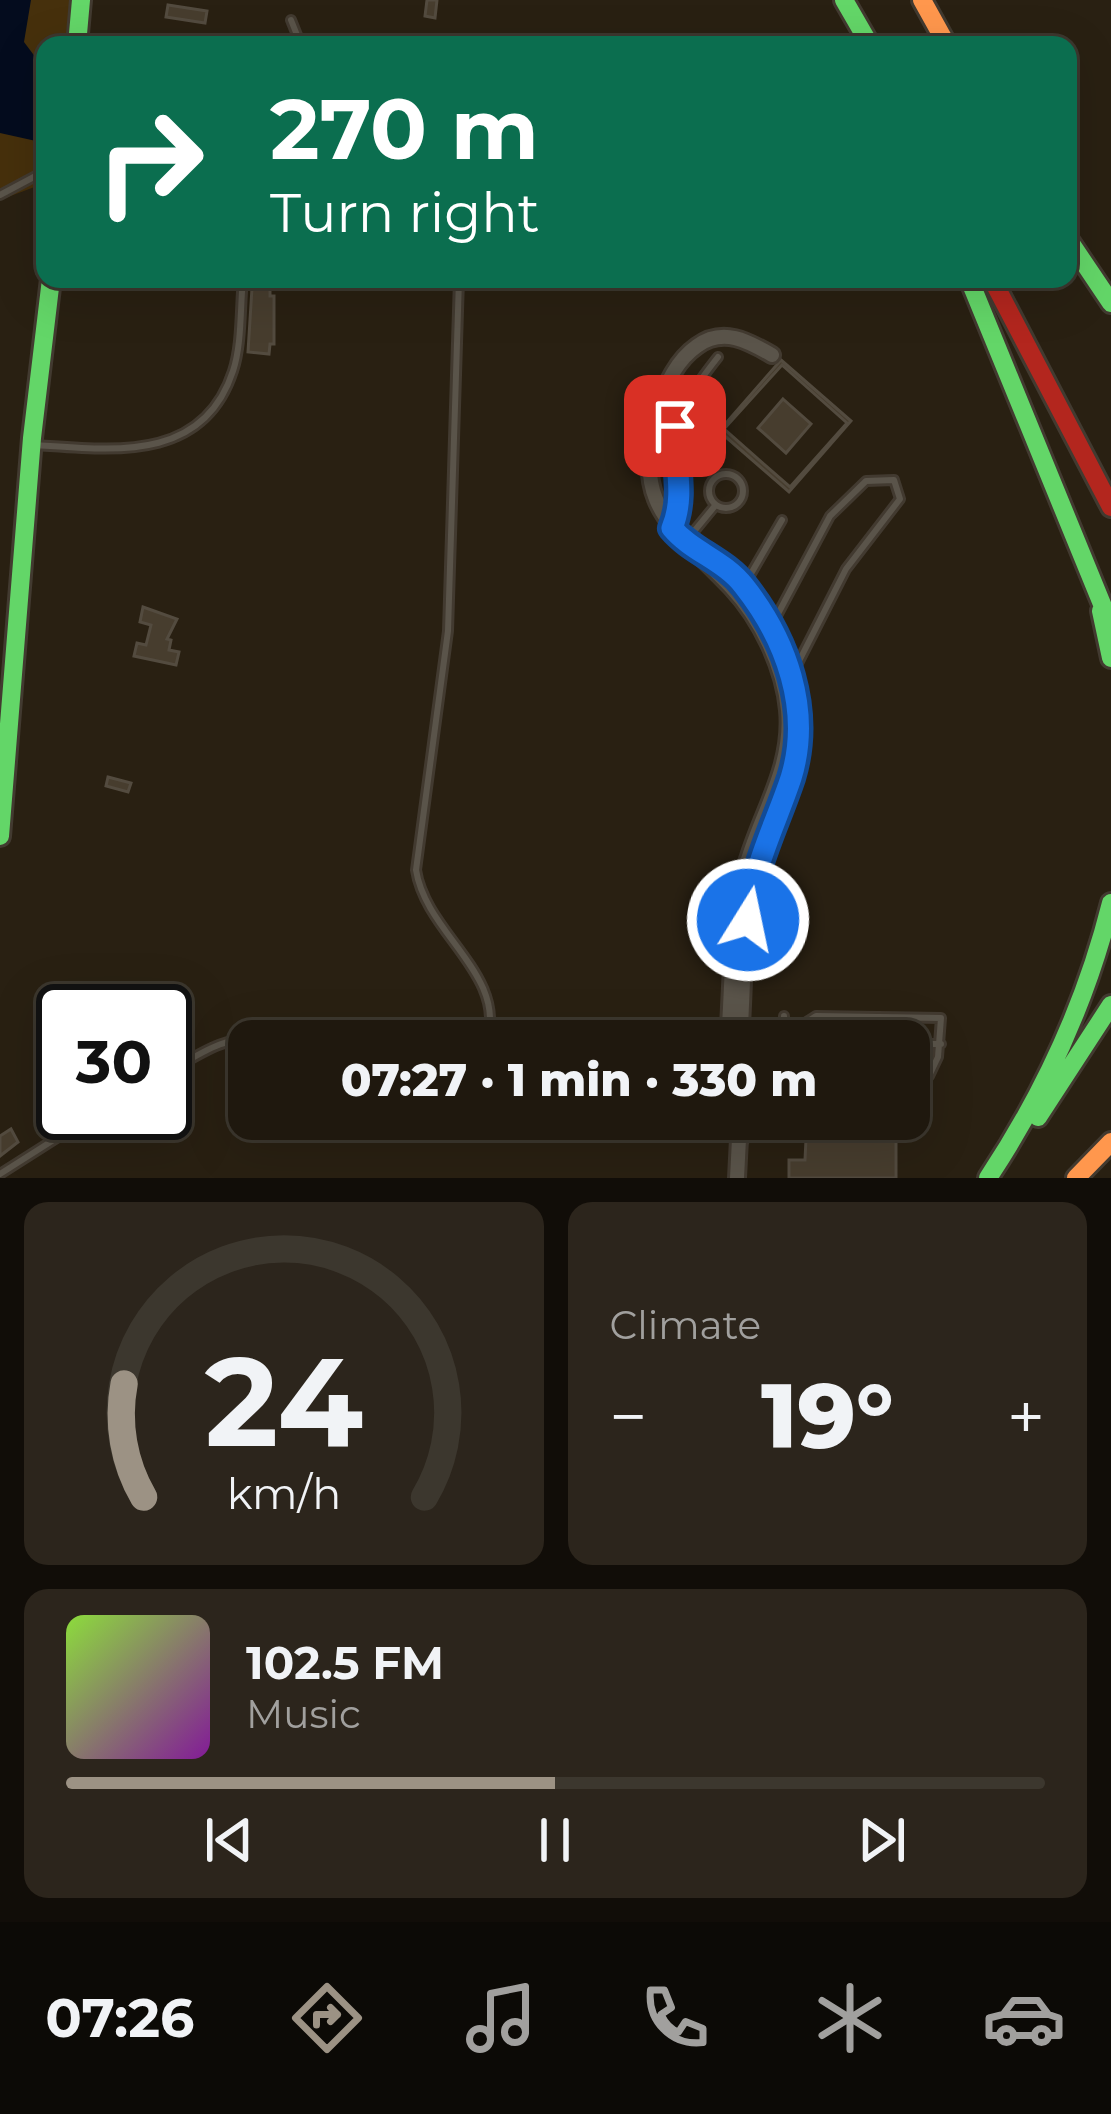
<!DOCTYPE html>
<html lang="en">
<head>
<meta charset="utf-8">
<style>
  :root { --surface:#1f180e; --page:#2c251c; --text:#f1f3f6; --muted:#a1a09e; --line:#3c372e; --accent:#9c9284 }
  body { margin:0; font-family:Montserrat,sans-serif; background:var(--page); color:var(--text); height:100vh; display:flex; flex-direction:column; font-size:45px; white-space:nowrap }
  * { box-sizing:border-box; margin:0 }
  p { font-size:39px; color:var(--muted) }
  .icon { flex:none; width:66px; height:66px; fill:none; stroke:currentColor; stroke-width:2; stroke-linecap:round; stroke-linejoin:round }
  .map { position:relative; height:1178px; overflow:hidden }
  .panel { display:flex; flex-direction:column; gap:24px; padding:24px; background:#110d08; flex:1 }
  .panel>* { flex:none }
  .banner { position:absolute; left:36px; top:36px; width:1041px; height:252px; border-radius:24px; box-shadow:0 12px 48px #0002,0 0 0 3px var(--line); background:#0b6e4f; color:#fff; overflow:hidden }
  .speed { position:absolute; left:36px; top:984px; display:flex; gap:24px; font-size:60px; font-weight:700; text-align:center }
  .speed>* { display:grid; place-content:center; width:156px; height:156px; border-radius:50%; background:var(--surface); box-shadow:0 12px 48px #0002,0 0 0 3px var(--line); line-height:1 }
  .speed .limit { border:6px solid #111; border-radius:18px; background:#fff; color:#111 }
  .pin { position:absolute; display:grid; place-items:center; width:102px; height:102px; color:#fff; margin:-51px; border-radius:24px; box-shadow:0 6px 18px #0006 }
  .me { position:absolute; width:132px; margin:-66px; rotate:10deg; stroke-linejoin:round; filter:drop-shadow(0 0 9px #0008) }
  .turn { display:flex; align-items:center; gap:42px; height:252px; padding:0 36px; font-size:54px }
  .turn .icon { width:156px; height:156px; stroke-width:2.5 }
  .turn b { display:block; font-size:84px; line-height:102px }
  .big { font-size:90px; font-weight:800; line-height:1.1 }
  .panel .card { flex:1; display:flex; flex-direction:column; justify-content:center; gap:18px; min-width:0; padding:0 42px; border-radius:24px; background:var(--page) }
  .panel .dial { align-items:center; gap:0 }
  .dial svg { height:312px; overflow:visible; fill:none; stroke:var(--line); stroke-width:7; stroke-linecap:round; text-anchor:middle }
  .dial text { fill:var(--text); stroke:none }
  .song { display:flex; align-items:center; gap:36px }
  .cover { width:144px; height:144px; border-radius:18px; background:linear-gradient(135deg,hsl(90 70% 55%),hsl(290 70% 35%)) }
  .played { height:12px; border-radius:6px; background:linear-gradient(90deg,var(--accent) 50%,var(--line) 50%) }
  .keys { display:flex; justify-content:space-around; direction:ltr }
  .heat { display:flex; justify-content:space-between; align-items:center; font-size:66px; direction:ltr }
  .panel .tiles { flex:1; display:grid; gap:24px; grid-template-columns:1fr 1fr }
  .card:last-child { grid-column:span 2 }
  .trip { position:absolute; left:228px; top:1020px; width:702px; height:120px; border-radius:24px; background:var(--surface); box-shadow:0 12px 48px #0002,0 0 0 3px var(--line); font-weight:800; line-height:120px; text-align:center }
  .menu { display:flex; height:192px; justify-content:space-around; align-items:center; background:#0c0a06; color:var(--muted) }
  .menu .icon { width:84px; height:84px }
  .menu .active { color:var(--accent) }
  .menu b { font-size:54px; color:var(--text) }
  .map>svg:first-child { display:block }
</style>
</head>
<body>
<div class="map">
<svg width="1111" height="1178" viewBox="0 0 1111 1178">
  <rect width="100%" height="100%" fill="#292012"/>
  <path fill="#46300c" d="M 0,0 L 70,0 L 65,45 L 45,45 L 45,183 L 0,200 Z"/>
  <path fill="#040c1e" d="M 0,0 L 31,0 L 24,42 L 45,70 L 41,138 L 36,141 L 0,133 Z"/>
  <path fill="#473d2e" stroke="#534b3f" stroke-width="3" fill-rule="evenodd" d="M 427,0 L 437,0 L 435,18 L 425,16 Z
    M 168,5 L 207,11 L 205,23 L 166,17 Z
    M 252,288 L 270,289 L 270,296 L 274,296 L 274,344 L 270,344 L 269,354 L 248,352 Z
    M 781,360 L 851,421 L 789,492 L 719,431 ZM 783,399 L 811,424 L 786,453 L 758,428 Z
    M 782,365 L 847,423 L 790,487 L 724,429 Z
    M 143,607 L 177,619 L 167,639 L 171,640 L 169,650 L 179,652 L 176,665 L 134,656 L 137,643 L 146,645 L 151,625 L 140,622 Z
    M 108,777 L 131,783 L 128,792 L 106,786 Z
    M 55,1110 L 61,1121 L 50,1126 L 45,1116 Z
    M 807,1119 L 896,1119 L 896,1178 L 789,1178 L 789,1160 L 805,1160 Z
    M 11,1129 L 18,1142 L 0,1156 L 0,1136 Z"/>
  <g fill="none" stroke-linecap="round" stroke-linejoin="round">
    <g stroke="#423a30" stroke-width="12">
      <path id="lane" d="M 291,20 L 301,45
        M 0,195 L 45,171
        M 459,279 L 448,631 L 416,870 C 426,934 507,974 487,1041
        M 35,445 C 112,450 203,463 233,371 C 242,344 240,308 243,279
        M709 491a17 17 0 1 1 34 0a17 17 0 1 1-34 0Z
        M 674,524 C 686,497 676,487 674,459 C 671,416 693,389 718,357
        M 686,541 L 714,507
        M 745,584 L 782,520
        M 772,625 L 830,516 L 866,481 L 894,480 L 900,499 L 846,569 L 794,671
        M 783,1041 L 784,1016
        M 786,1041 L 794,1030 L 816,1016 L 941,1018 L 938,1057 L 929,1076 L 909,1076
        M 909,1044 L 941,1044
        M 165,1074 C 194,1058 227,1032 261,1041
        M 742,1143 L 759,1119
        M 0,1174 L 96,1113"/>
    </g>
    <g stroke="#423a30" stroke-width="20">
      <path id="street" d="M 695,548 C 766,585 813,682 795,761 C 786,804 762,841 753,884 C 742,934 744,989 740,1041
        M 728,1041 C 732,987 731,930 743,877 C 756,820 794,771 788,710 C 784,667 761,619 731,587 C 671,524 630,507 659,407 C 665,385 677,360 697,346 C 723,327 748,341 772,355
        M 737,1178 L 740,1119"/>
    </g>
    <g stroke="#423a30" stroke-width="24">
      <path id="fast" d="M 844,0 L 870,45
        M 77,45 L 81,0
        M 1068,239 L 1111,303
        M 969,279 L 1111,626
        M 1101,611 L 1111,658
        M 0,836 L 32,438 L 51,279
        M 1038,1117 L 1111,1005
        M 988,1178 C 1045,1092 1086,1003 1111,903"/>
    </g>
    <g stroke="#423a30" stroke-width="24">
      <path id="slow" d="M 922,0 L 947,45
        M 1076,1178 L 1111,1142"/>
    </g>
    <g stroke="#423a30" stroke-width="24">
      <path id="jam" d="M 992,279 L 1111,507"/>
    </g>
    <use href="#lane" stroke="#5a544a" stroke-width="6"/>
    <use href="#street" stroke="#5a544a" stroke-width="14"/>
    <use href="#fast" stroke="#63d668" stroke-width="18"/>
    <use href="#slow" stroke="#ff974d" stroke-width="18"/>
    <use href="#jam" stroke="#b3261e" stroke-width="18"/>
  </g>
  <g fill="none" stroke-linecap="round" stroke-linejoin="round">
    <g stroke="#114b97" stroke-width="30">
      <path id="route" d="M 675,426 C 674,462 686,495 672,528 C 692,552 724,560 744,586 C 786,639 812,710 791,778 C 775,826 752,868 748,920"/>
    </g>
    <use href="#route" stroke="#1a73e8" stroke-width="21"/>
  </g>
</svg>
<div class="speed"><div class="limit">30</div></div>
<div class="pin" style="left:675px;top:426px;background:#d93025"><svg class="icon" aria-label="arrive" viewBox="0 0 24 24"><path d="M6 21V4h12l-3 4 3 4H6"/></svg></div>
<svg class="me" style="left:748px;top:920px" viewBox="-20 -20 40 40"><circle r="17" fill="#1a73e8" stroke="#fff" stroke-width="3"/><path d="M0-11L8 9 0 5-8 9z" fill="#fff"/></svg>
<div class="trip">07:27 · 1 min · 330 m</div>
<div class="banner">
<div class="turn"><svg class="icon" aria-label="right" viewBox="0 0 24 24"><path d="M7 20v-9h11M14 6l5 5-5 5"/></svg><div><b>270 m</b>Turn right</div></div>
</div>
</div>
<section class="panel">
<div class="tiles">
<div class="card dial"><svg viewBox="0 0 100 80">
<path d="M14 69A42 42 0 1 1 86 69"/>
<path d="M14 69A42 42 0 0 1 9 40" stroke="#9c9284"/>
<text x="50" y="56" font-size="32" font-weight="700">24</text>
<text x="50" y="72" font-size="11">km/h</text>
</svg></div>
<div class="card"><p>Climate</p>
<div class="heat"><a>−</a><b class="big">19°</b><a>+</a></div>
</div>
<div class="card">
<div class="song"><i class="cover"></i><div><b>102.5 FM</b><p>Music</p></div></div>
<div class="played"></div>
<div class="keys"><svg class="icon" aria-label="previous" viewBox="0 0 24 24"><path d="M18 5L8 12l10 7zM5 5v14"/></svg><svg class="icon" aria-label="pause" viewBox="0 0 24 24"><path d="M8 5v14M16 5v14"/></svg><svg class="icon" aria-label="next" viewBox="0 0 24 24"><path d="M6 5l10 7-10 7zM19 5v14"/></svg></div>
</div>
</div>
</section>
<nav class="menu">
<b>07:26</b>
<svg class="icon active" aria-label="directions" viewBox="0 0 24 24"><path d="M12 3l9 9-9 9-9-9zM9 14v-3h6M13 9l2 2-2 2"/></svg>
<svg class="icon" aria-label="music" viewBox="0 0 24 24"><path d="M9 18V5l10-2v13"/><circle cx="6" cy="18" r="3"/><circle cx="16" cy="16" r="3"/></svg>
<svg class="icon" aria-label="phone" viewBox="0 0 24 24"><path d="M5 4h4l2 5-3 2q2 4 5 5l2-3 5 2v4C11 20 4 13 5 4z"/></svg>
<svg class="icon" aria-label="climate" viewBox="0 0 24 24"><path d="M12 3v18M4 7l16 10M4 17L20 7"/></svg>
<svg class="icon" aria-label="car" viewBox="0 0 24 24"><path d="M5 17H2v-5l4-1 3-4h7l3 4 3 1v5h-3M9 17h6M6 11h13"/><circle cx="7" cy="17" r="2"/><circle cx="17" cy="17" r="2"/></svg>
</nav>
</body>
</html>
